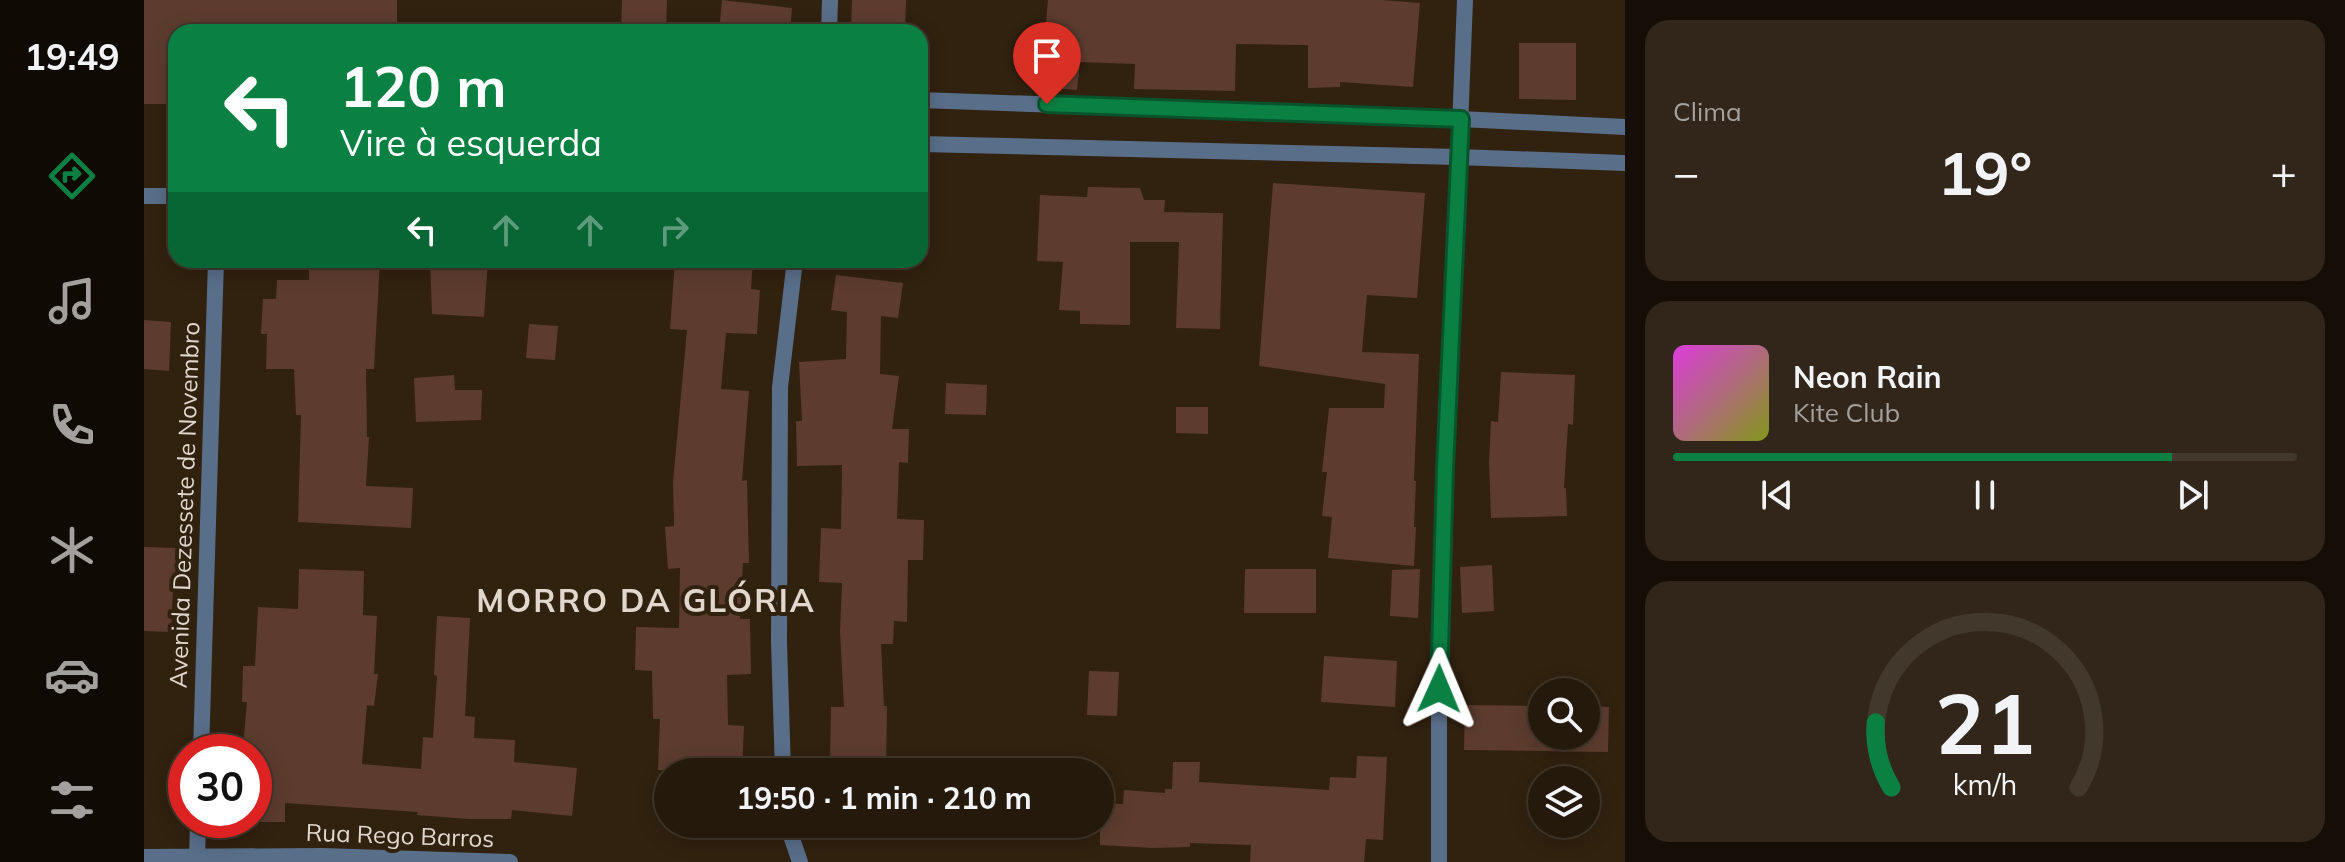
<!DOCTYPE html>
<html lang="pt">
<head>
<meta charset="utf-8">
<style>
  :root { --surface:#25190b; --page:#312619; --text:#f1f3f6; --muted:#a3a09d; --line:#42382c; --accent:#0b8043 }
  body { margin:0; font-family:Mulish,sans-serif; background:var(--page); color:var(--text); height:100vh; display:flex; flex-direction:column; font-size:30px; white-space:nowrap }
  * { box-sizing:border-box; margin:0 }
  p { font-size:26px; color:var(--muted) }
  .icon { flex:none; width:44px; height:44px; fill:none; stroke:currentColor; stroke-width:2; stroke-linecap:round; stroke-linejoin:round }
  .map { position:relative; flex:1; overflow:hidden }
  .sheet { display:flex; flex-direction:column; gap:20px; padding:20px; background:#140e06; width:720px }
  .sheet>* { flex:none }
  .top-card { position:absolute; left:24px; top:24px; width:760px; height:244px; border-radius:24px; box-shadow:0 4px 20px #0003,0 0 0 2px var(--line); background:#0b8043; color:#fff; overflow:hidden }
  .tools { position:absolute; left:1384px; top:678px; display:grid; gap:16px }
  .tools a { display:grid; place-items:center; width:72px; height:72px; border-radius:50%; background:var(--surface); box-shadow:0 4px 20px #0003,0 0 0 2px var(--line); font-size:40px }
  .speed { position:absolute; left:24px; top:734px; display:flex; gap:16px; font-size:40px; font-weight:700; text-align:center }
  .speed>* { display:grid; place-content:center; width:104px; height:104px; border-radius:50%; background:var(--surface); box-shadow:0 4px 20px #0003,0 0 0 2px var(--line); line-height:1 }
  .speed .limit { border:12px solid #d22; background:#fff; color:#111 }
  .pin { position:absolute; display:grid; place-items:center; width:68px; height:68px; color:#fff; margin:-82px -34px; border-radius:50% 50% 50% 0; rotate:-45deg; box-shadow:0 0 8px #0007 }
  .pin .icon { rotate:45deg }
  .me { position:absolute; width:88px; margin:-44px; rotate:1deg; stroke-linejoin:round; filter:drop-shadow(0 0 6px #0008) }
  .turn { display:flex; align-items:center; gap:28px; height:168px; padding:0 40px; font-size:36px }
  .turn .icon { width:104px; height:104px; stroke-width:2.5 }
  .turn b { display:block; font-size:56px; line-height:68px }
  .lanes { display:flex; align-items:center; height:76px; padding:0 40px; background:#0003; justify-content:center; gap:40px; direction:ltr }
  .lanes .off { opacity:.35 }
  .big { font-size:60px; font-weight:700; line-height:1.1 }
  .sheet .card { flex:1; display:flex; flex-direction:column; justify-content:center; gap:12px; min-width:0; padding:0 28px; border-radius:24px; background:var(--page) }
  .sheet .dial { align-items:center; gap:0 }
  .dial svg { height:208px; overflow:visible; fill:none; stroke:var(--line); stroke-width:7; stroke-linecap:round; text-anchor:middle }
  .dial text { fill:var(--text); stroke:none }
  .song { display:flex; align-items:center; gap:24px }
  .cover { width:96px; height:96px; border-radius:12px; background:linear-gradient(135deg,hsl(300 70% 55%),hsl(70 70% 35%)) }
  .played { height:8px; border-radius:4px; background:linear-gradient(90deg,var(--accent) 80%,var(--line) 80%) }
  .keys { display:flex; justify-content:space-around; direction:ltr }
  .heat { display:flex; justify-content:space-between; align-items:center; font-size:44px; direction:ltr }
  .trip { position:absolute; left:510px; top:758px; width:460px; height:80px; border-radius:40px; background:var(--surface); box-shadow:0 4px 20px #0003,0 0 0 2px var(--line); font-weight:700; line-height:80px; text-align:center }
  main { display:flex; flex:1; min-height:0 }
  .dock { display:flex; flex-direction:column; width:144px; justify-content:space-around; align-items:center; background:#0f0a04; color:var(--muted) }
  .dock .icon { width:56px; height:56px }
  .dock .active { color:var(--accent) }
  .dock b { font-size:36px; color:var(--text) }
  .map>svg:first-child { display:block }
</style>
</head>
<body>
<main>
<nav class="dock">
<b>19:49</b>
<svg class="icon active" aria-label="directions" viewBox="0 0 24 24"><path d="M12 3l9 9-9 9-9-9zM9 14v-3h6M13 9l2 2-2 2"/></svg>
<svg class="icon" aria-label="music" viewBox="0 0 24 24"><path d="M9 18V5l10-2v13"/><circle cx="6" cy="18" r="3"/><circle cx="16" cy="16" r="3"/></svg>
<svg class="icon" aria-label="phone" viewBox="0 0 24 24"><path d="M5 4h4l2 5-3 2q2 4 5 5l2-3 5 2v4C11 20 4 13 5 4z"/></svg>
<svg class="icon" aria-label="climate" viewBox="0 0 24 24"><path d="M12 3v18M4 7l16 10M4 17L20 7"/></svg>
<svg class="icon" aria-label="car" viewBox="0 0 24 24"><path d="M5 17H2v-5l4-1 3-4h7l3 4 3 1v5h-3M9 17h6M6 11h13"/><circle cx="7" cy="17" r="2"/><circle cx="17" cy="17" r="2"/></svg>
<svg class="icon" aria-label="filters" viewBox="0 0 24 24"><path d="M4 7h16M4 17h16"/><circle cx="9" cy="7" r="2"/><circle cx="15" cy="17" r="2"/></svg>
</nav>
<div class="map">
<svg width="1481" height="862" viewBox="0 0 1481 862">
  <rect width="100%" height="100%" fill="#31210f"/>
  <path fill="#5d3c2f" d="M 0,0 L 253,0 L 253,32 L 32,32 L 32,104 L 0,104 Z
    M 478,0 L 523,0 L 522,32 L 477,32 Z
    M 578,0 L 648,8 L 646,32 L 575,32 Z
    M 708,0 L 762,0 L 761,32 L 707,32 Z
    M 904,0 L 1238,0 L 1276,3 L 1269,87 L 1196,82 L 1196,87 L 1164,88 L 1164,45 L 1092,44 L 1091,91 L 990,89 L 991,64 L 936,62 L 933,90 L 896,87 Z
    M 1375,43 L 1432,43 L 1432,100 L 1375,99 Z
    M 1129,183 L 1281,193 L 1273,298 L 1223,295 L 1218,352 L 1275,354 L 1270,481 L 1272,481 L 1270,527 L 1272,527 L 1270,566 L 1184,558 L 1188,517 L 1178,516 L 1183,472 L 1178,472 L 1185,408 L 1240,408 L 1241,384 L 1115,366 Z
    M 944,187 L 996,188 L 1000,200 L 1021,200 L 1020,212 L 1079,213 L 1076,329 L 1032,328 L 1035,242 L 986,242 L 986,325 L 936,324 L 936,311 L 915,310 L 919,262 L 893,261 L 896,195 L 943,197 Z
    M 165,260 L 236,260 L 230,369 L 222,369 L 223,437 L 225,437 L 222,486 L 269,488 L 267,528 L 154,522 L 157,415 L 152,415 L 150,369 L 122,369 L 123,334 L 117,334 L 119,299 L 132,299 L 133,280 L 165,280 Z
    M 286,260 L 344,260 L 340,317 L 288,314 Z
    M 531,260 L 609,260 L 607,289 L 616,290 L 613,334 L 582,333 L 577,389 L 605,391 L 598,481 L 603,480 L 605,563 L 599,563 L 596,619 L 606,619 L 607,674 L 583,675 L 584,725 L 600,726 L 598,772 L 514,770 L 516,719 L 509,719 L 508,671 L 491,670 L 492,627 L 535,628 L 536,568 L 524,569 L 521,527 L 530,526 L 529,482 L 543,330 L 526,329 Z
    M 692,275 L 759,283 L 754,318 L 737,316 L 736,374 L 755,376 L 748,429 L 765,429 L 764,463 L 755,462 L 753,519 L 780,520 L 779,560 L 764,560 L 763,622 L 750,621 L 749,644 L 737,644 L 740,706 L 743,706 L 742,772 L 686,767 L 687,707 L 700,707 L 696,632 L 698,583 L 675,582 L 677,528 L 697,529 L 698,465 L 653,466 L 652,421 L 658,421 L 655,362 L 702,359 L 703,312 L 687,310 Z
    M 0,320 L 27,322 L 25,371 L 0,369 Z
    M 385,324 L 414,326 L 411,360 L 382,358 Z
    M 1357,372 L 1431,375 L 1429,425 L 1424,424 L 1420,488 L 1422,488 L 1423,516 L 1347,518 L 1345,462 L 1347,421 L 1354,422 Z
    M 310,375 L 311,390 L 338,390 L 337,420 L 272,422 L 270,378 Z
    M 802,383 L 843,385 L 842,415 L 801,414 Z
    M 1032,407 L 1064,407 L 1064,434 L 1032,433 Z
    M 0,547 L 35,548 L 33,591 L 29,591 L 27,632 L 0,631 Z
    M 1348,565 L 1350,611 L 1318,613 L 1316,567 Z
    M 155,569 L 220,571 L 219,615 L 233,616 L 230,674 L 234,674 L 230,706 L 223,705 L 218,764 L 277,769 L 279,737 L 289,738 L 293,676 L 290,675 L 293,616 L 326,618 L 321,716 L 331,717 L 330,738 L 371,740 L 370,762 L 433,768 L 428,816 L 368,810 L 367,819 L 324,819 L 273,815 L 274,812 L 141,803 L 141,822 L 110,822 L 110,747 L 99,746 L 103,702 L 98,702 L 99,666 L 111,666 L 114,607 L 154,609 Z
    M 1101,569 L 1172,569 L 1172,613 L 1100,613 Z
    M 1276,569 L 1274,618 L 1246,616 L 1248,570 Z
    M 1180,656 L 1253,661 L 1251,707 L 1177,702 Z
    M 945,671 L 975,672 L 973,716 L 943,715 Z
    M 1321,705 L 1398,706 L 1398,736 L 1442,736 L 1442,706 L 1465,707 L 1464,752 L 1320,750 Z
    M 1213,756 L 1243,757 L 1239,840 L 1222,839 L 1220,862 L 1106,862 L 1107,845 L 1046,843 L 1046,847 L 1009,848 L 956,845 L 956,803 L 979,804 L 980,790 L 1021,793 L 1021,789 L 1028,789 L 1029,762 L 1056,762 L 1055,782 L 1185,790 L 1186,777 L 1212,778 Z"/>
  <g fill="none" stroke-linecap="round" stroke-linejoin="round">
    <path stroke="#596e89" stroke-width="16" d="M 685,32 L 686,0
      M 776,100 L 1317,119 L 1481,127
      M 776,144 L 1315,157 L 1481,163
      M 0,196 L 32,196
      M 57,752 L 72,260
      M 639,772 L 635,642 L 636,387 L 651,260
      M 643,824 L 656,862
      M 0,857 L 178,856 L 366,862
      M 53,862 L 54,820
      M 1295,862 L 1295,660 L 1321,0"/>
  </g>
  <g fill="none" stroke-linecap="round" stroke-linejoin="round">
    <g stroke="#07532c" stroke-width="20">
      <path id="route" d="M 903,104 L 1317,119 L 1301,469 L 1295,689"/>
    </g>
    <use href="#route" stroke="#0b8043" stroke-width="14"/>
  </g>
  <g text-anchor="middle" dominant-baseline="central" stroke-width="8" stroke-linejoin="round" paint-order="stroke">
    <g font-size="24" fill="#e1d7cc" stroke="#31210f">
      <text transform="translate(40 505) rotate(-88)">Avenida Dezessete de Novembro</text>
      <text transform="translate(256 835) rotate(2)">Rua Rego Barros</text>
    </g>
    <g font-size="32" font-weight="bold" letter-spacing="2" fill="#e1d7cc" stroke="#31210f">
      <text x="502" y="600">MORRO DA GLÓRIA</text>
    </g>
  </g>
</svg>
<div class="tools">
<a><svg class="icon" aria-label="search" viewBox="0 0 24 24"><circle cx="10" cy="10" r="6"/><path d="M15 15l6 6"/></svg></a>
<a><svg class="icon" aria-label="layers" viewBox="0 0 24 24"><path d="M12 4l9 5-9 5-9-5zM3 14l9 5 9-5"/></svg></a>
</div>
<div class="speed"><div class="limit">30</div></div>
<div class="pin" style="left:903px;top:104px;background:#d93025"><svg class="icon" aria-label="arrive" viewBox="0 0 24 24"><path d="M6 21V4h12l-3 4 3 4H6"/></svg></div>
<svg class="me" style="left:1295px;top:689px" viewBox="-20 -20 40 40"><path d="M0-17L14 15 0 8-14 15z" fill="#0b8043" stroke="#fff" stroke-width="4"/></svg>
<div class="trip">19:50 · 1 min · 210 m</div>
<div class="top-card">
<div class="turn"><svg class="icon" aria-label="left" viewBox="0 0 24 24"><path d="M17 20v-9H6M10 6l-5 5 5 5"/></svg><div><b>120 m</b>Vire à esquerda</div></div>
<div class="lanes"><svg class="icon" aria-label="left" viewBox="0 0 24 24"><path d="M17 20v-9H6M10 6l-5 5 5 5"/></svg><svg class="icon off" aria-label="ahead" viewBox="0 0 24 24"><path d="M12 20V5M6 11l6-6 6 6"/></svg><svg class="icon off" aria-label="ahead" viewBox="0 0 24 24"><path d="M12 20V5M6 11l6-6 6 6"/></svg><svg class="icon off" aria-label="right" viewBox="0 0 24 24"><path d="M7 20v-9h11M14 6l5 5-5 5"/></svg></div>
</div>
</div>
<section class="sheet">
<div class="card"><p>Clima</p>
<div class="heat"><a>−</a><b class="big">19°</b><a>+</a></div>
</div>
<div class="card">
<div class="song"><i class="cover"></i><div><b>Neon Rain</b><p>Kite Club</p></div></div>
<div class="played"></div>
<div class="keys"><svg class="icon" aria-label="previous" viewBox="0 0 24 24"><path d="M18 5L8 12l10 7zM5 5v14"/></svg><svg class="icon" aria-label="pause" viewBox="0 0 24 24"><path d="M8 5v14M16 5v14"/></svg><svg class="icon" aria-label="next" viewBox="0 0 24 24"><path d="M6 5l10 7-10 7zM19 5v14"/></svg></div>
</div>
<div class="card dial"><svg viewBox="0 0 100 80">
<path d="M14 69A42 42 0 1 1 86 69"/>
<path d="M14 69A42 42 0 0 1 8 44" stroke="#0b8043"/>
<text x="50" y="56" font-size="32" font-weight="700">21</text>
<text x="50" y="72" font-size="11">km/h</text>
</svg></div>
</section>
</main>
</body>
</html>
